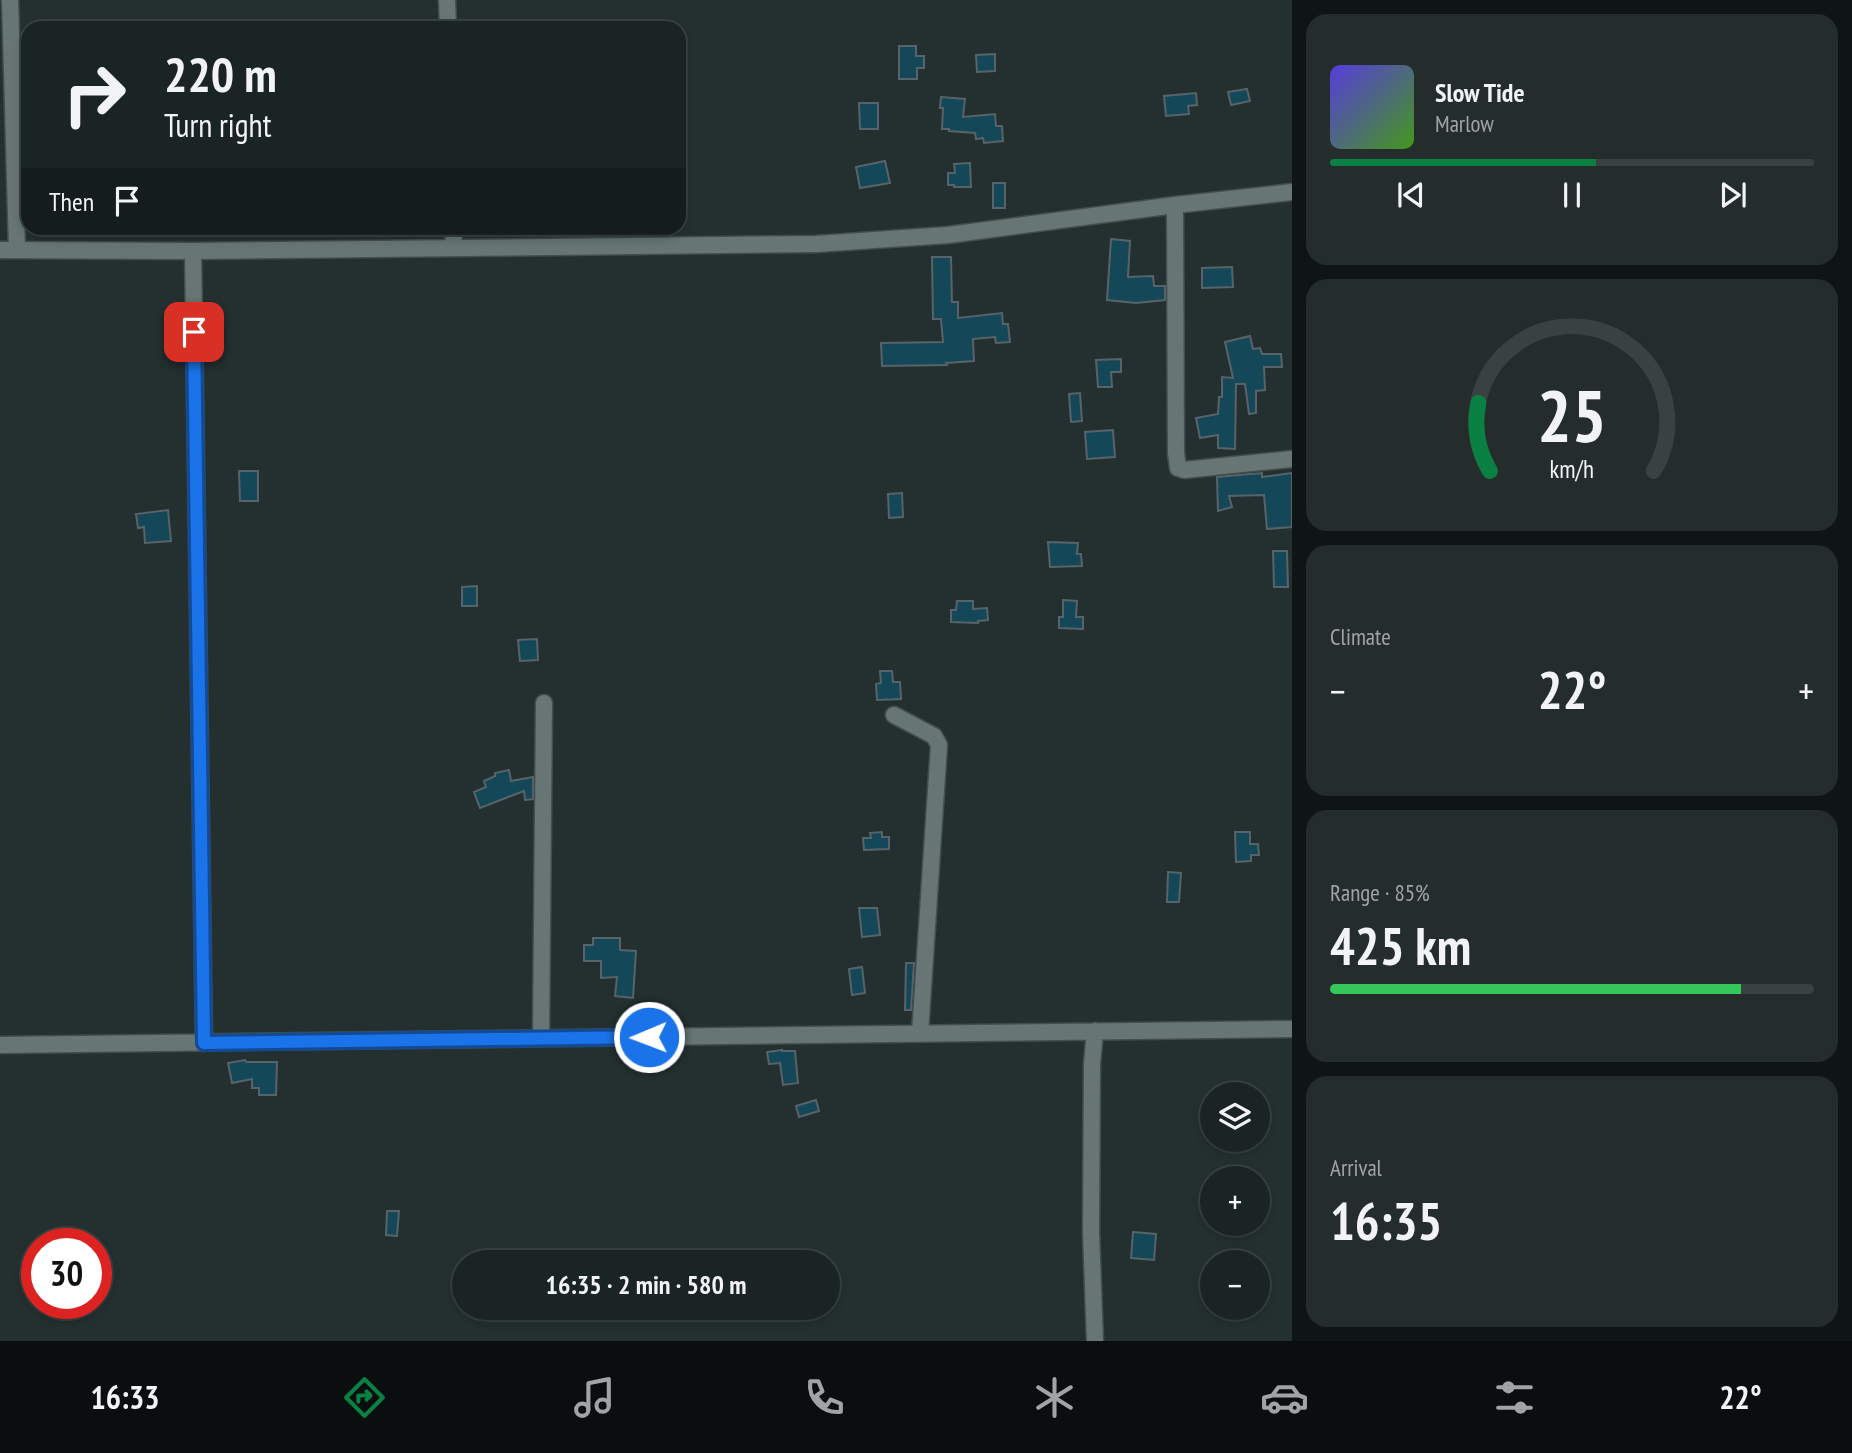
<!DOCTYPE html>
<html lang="en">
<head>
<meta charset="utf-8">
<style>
  :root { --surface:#1b2424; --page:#242c2c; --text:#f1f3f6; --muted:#a0a4a6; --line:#394141; --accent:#0b8043 }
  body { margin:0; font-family:"PT Sans Narrow",sans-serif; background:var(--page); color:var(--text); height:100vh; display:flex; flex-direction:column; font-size:26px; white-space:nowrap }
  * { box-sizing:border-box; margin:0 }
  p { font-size:23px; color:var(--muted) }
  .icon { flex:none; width:38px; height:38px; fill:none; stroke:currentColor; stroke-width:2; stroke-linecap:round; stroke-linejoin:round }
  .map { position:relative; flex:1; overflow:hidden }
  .sheet { display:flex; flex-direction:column; gap:14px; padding:14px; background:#0f1414; width:560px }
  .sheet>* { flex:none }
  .top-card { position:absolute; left:21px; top:21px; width:665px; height:214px; border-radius:21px; box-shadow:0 4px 10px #0003,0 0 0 2px var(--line); background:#1b2424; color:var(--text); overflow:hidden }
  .controls { position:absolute; left:1200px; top:1082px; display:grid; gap:14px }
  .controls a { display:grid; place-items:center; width:70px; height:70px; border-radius:50%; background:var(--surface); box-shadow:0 4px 10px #0003,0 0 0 2px var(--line); font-size:35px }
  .speed { position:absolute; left:21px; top:1228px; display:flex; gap:14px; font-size:35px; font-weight:700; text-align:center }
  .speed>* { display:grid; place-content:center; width:91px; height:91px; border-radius:50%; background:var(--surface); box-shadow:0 4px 10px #0003,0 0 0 2px var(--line); line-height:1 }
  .speed .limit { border:10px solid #d22; background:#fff; color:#111 }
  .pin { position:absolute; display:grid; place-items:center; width:60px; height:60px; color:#fff; margin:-30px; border-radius:14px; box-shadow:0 4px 10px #0006 }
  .me { position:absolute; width:77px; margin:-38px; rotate:269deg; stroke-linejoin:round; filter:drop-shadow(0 0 5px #0008) }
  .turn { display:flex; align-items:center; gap:24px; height:147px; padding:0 28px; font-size:32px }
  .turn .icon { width:91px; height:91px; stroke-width:2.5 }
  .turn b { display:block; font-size:49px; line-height:60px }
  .then { display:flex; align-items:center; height:66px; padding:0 28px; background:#0003; gap:14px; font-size:26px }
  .big { font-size:52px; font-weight:800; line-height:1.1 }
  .sheet .widget { flex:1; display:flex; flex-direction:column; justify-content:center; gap:10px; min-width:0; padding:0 24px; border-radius:21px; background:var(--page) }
  .sheet .dial { align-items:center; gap:0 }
  .dial svg { height:182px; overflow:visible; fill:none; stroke:var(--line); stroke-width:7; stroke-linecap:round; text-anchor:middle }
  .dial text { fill:var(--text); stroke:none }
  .song { display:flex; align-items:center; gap:21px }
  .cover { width:84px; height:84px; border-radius:10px; background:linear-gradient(135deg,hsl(250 70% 55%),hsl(100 70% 35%)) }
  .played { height:7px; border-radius:4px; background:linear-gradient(90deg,var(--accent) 55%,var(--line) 55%) }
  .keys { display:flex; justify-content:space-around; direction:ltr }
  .heat { display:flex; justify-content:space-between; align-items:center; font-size:38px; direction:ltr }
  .charge { height:10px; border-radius:5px; background:linear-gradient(90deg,#34c759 85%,var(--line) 0) }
  .trip { position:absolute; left:452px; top:1250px; width:388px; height:70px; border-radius:35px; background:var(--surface); box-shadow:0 4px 10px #0003,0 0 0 2px var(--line); font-weight:800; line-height:70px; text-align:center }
  .menu { display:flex; height:112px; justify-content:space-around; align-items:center; background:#0b0e0e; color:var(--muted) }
  .menu .icon { width:49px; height:49px }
  .menu .active { color:var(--accent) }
  .menu b { font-size:32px; color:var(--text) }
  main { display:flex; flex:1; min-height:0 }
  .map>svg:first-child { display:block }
</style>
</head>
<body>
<main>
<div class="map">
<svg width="1292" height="1341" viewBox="0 0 1292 1341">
  <rect width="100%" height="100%" fill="#243030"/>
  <path fill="#144858" stroke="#576368" stroke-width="2" d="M 899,46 L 916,46 L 916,56 L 924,56 L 924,68 L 917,68 L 917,79 L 899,79 Z
    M 995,54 L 995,71 L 977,72 L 976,55 Z
    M 1247,89 L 1250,101 L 1231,105 L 1228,92 Z
    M 1196,93 L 1197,105 L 1188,106 L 1189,114 L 1166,116 L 1164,96 Z
    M 941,97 L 965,99 L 963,117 L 995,114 L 996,126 L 1002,126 L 1003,141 L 984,143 L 983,138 L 976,139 L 975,133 L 949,131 L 949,129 L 942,129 L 943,108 L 940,108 Z
    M 859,103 L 878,103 L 878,129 L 860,129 Z
    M 885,161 L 890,183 L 860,188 L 856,167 Z
    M 970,163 L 971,187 L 954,187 L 954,185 L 948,185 L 948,173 L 955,173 L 954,164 Z
    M 993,183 L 1005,183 L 1005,208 L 993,208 Z
    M 1111,239 L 1130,241 L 1128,277 L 1153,276 L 1154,286 L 1165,286 L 1165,300 L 1136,303 L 1107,300 Z
    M 932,257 L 951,257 L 952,302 L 958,302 L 958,318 L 1002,313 L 1003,324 L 1008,324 L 1010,342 L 996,343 L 995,337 L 973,339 L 974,361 L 946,363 L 947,365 L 882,366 L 881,343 L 943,342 L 941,319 L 933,319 Z
    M 1232,267 L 1233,287 L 1202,288 L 1202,268 Z
    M 1250,336 L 1253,349 L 1260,348 L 1262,354 L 1281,354 L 1282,367 L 1264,367 L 1265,390 L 1256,391 L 1256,413 L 1249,414 L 1245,384 L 1236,384 L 1235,449 L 1218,448 L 1218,435 L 1200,438 L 1196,418 L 1218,414 L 1219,397 L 1222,397 L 1222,377 L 1233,378 L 1225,342 Z
    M 1121,359 L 1121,372 L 1111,372 L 1112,387 L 1098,387 L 1096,360 Z
    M 1080,393 L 1082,421 L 1071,422 L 1069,394 Z
    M 1113,430 L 1115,457 L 1087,459 L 1085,432 Z
    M 239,471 L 258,471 L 258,501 L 240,501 Z
    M 1262,473 L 1262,477 L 1292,473 L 1292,527 L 1267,529 L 1264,495 L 1229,496 L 1232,507 L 1218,511 L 1217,477 Z
    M 902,493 L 903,517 L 889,518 L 888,494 Z
    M 168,510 L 171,541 L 145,543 L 144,527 L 138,528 L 136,514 Z
    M 1048,542 L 1078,543 L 1077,554 L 1081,554 L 1082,566 L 1050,567 Z
    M 1273,551 L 1287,551 L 1288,587 L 1274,587 Z
    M 477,586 L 477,606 L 462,606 L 462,587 Z
    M 1063,600 L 1077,601 L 1076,617 L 1083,617 L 1083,629 L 1059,628 L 1059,617 L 1063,617 Z
    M 957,601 L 973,601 L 973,609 L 987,608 L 988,620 L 978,621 L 978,623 L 951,622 L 951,610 L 956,610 Z
    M 537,639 L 538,660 L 520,661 L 518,640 Z
    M 880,671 L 892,671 L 893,682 L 900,682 L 901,699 L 877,700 L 876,684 L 881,683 Z
    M 509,770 L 511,781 L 533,777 L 533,799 L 525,800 L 524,791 L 480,808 L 474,792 L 486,787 L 484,781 L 495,776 L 495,773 Z
    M 882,832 L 882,837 L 889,837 L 889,849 L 864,850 L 863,838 L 871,838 L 870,833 Z
    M 1235,832 L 1250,832 L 1250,844 L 1258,844 L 1259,855 L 1251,855 L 1251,861 L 1236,862 Z
    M 1168,872 L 1181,873 L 1179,902 L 1167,902 Z
    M 859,908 L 877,908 L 880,935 L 862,937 Z
    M 593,938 L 620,938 L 620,950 L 636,951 L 633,998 L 615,996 L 617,977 L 601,978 L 601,961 L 584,961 L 584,945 L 593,945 Z
    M 906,963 L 914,963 L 911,1010 L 905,1010 Z
    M 862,967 L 865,993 L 852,995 L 849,969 Z
    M 782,1050 L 782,1051 L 795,1051 L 798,1083 L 783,1085 L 780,1063 L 769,1064 L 767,1052 Z
    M 245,1060 L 246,1062 L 277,1062 L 276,1095 L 259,1095 L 259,1088 L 252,1088 L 252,1079 L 232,1083 L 228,1063 Z
    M 816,1100 L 819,1111 L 799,1117 L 796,1106 Z
    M 387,1211 L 399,1211 L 397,1236 L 386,1235 Z
    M 1133,1232 L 1156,1234 L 1154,1260 L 1131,1258 Z"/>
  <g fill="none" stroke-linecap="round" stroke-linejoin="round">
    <g stroke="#434d4d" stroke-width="19">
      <path id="street" d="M 10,0 L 17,250
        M 447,0 L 448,28
        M 1175,205 L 1176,453 L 1178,468 L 1184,470 L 1292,459
        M 453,228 L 454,247
        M 0,250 L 193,251 L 816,244 L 948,235 L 1175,205 L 1292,192
        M 193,251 L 204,1043
        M 894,715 L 934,736 L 939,745 L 920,1033
        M 1095,1031 L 1092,1064 L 1091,1232 L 1095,1341
        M 541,1038 L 544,703
        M 0,1045 L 1292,1029"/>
    </g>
    <use href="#street" stroke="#677575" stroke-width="16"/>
  </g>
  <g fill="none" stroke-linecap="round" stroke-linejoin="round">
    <g stroke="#114b97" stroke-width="18">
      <path id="route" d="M 194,332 L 204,1043 L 649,1037"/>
    </g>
    <use href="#route" stroke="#1a73e8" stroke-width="12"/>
  </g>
</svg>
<div class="controls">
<a><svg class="icon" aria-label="layers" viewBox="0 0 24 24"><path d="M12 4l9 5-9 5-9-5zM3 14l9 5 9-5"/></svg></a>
<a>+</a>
<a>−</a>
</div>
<div class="speed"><div class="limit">30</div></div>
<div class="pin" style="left:194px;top:332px;background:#d93025"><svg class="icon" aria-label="arrive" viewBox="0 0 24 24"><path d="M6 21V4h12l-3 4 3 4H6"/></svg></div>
<svg class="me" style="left:649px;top:1037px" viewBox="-20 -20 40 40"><circle r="17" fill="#1a73e8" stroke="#fff" stroke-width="3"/><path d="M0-11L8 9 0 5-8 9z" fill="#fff"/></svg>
<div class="trip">16:35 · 2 min · 580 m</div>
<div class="top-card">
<div class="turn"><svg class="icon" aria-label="right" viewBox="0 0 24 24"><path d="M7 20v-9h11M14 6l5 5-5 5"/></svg><div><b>220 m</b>Turn right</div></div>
<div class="then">Then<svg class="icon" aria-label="arrive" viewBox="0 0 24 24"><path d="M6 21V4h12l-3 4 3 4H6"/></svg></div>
</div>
</div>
<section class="sheet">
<div class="widget">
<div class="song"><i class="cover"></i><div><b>Slow Tide</b><p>Marlow</p></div></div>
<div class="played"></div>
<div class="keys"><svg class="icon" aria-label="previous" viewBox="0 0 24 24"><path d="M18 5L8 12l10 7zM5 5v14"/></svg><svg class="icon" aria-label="pause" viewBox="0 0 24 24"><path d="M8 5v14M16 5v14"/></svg><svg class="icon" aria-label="next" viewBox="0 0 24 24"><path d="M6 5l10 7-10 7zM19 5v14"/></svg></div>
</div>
<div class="widget dial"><svg viewBox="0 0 100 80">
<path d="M14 69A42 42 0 1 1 86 69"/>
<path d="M14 69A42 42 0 0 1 9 39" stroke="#0b8043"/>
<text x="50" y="56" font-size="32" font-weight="700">25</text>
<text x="50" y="72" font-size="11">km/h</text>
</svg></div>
<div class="widget"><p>Climate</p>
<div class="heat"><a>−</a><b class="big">22°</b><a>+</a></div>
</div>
<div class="widget"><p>Range · 85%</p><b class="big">425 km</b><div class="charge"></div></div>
<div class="widget"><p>Arrival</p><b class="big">16:35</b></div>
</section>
</main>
<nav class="menu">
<b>16:33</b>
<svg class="icon active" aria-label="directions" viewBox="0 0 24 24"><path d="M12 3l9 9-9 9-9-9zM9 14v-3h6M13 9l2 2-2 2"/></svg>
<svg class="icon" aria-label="music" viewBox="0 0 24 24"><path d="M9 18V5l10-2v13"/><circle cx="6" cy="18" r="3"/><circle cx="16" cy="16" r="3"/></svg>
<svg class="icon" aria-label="phone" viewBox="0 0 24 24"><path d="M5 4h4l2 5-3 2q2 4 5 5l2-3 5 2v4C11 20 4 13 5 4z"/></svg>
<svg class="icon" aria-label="climate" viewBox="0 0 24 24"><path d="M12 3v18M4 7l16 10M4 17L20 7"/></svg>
<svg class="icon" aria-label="car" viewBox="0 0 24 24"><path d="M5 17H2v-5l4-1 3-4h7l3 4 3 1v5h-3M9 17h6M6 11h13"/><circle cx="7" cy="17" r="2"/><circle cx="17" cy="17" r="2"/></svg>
<svg class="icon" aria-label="filters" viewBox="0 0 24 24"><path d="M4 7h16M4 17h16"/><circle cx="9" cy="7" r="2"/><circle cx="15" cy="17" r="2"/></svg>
<b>22°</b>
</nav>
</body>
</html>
